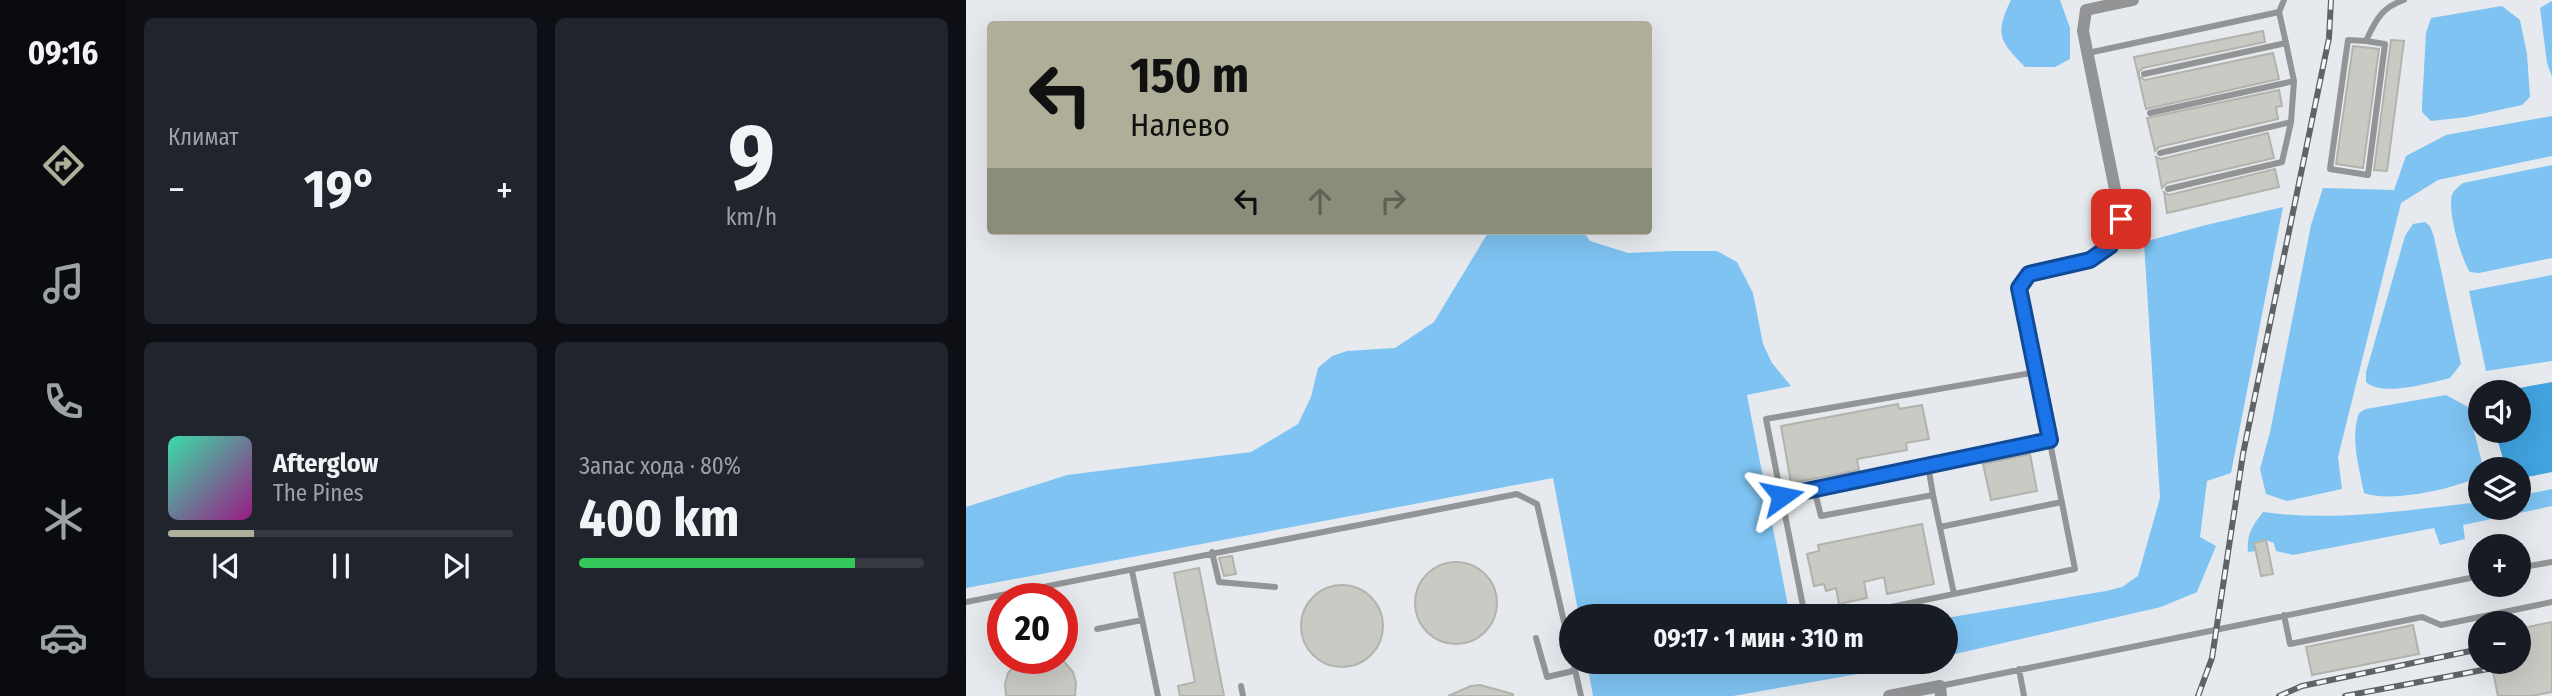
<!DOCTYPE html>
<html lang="ru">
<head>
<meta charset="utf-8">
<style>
  :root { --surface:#171b24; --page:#20242c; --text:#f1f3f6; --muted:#9ea1a6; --line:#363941; --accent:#afaf99 }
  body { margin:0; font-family:"Fira Sans Condensed",sans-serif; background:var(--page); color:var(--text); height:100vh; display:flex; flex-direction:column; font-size:26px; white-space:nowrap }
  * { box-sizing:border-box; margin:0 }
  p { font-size:23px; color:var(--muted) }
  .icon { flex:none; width:38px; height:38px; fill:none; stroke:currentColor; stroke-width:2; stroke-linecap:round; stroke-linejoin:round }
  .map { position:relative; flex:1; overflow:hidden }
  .side { display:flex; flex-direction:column; gap:18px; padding:18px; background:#0d0f14; width:840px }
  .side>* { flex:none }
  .hud { position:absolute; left:21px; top:21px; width:665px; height:214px; border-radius:7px; box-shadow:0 7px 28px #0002; background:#afaf99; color:#111; overflow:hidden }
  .fabs { position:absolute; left:1502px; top:380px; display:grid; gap:14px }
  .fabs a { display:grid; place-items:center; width:63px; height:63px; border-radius:50%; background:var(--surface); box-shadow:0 7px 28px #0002; font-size:35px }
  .speed { position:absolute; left:21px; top:583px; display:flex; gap:14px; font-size:35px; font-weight:700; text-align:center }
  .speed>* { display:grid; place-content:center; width:91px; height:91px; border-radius:50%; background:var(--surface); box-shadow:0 7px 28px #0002; line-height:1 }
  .speed .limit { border:10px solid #d22; background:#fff; color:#111 }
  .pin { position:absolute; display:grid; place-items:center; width:60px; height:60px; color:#fff; margin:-30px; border-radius:14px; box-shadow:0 4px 10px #0006 }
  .me { position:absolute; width:77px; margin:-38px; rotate:78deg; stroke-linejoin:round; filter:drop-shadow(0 0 5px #0008) }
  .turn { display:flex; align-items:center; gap:24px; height:147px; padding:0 28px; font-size:32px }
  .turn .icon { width:91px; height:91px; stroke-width:2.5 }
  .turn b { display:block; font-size:49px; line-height:60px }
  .lanes { display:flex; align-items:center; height:66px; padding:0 28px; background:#0003; justify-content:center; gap:35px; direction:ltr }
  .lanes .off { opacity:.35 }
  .big { font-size:52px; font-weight:700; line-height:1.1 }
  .side .tile { flex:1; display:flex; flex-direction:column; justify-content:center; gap:10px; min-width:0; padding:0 24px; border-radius:10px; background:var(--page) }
  .side .dial { align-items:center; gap:0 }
  .dial b { font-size:91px; line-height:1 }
  .song { display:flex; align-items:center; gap:21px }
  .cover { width:84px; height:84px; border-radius:10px; background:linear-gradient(135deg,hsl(160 70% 55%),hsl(310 70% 35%)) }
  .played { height:7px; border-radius:4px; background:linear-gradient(90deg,var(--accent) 25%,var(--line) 25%) }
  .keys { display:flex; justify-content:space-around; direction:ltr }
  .heat { display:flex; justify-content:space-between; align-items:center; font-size:38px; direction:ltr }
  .charge { height:10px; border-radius:5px; background:linear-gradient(90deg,#34c759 80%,var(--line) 0) }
  .side .tiles { flex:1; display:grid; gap:18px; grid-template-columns:repeat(2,1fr) }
  .trip { position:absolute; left:593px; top:604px; width:399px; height:70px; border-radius:35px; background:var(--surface); box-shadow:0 7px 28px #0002; font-weight:700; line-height:70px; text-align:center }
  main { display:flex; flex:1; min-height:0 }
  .menu { display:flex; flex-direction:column; width:126px; justify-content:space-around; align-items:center; background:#090b0e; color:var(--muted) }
  .menu .icon { width:49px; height:49px }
  .menu .on { color:var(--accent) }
  .menu b { font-size:32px; color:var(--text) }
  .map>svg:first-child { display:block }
</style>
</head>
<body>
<main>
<nav class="menu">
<b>09:16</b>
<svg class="icon on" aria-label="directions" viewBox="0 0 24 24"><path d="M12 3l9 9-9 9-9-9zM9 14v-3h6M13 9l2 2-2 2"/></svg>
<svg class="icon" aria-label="music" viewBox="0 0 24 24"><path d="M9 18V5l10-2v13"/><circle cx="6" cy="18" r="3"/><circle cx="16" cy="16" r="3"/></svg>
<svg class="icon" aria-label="phone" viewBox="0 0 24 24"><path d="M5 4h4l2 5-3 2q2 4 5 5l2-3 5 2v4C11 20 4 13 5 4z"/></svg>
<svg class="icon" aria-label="climate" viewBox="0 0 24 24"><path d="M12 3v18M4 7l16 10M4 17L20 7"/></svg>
<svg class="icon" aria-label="car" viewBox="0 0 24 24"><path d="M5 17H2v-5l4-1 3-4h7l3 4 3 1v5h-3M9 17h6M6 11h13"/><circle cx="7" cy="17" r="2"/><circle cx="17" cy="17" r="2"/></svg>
</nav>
<section class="side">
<div class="tiles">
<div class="tile"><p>Климат</p>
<div class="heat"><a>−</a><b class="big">19°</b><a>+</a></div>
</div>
<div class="tile dial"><b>9</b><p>km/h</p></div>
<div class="tile">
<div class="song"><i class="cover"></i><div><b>Afterglow</b><p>The Pines</p></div></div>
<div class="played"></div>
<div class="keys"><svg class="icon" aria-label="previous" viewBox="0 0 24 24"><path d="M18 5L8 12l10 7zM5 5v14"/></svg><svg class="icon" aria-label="pause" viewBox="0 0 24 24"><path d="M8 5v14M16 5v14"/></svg><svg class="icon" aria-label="next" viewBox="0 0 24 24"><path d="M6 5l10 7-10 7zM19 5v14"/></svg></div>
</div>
<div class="tile"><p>Запас хода · 80%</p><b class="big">400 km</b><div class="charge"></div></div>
</div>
</section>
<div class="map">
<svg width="1586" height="696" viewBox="0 0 1586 696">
  <rect width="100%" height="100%" fill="#e6eaee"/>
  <path fill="#7ec3f2" d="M 1045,0 L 1094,0 L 1104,28 L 1104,59 L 1089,67 L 1059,67 C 1034,41 1028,35 1045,0 Z
    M 1586,1 L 1586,77 L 1581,63 L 1574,8 Z
    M 1536,6 L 1554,20 L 1561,54 L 1564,97 L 1556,105 L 1501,117 L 1465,121 L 1456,112 L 1456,105 L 1460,33 L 1465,18 Z
    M 1586,116 L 1586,156 L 1472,180 L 1435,203 L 1372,457 L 1376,489 L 1321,501 L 1300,494 L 1294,469 L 1304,432 L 1345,225 L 1357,188 L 1428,190 L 1440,156 L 1480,135 Z
    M 1586,165 L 1586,258 L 1513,273 L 1504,272 C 1495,259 1481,210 1486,195 C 1487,191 1493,186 1497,183 Z
    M 1317,207 L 1265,473 L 1241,481 L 1234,537 L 1250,546 L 1231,592 L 1195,607 L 980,656 L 980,618 L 1140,591 L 1156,587 L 1172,576 L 1194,498 L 1178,242 L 1236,226 Z
    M 1459,222 L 1464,226 L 1468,237 L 1495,364 L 1484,378 C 1464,383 1416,397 1400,382 L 1400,372 L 1439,236 L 1447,224 Z
    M 523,231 L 617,231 L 624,241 L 662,253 L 706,251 L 751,251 L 771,262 L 787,293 L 797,344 L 806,363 L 825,386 L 781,395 L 824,616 L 613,616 L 587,478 L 0,588 L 0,507 L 101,475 L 285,452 L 332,424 L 345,397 L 352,368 L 366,356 L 381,351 L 429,348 L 468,322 Z
    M 1586,275 L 1586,361 L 1520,371 L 1503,291 Z
    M 1480,395 L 1502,407 L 1516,463 L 1514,476 C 1489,489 1424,503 1398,493 C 1393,467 1384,438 1393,413 L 1400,409 Z
    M 1586,489 L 1586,506 L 1497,525 L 1499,539 L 1474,545 L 1468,528 L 1327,555 L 1310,551 L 1308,543 L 1300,540 L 1289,543 L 1290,551 L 1282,552 C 1280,535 1287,525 1297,512 C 1369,522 1442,510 1514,502 L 1514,508 L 1552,508 L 1552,496 Z
    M 621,662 L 961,662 L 767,696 L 627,696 Z"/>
  <path fill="#41a3e0" d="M 1586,382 L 1586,472 L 1552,479 L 1552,469 L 1540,469 L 1529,431 L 1552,430 L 1552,392 L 1531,392 Z"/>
  <path fill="#cacac5" stroke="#b3b3ae" stroke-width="2" d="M 1297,31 L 1299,42 L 1177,68 L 1173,72 L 1173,76 L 1179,80 L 1307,53 L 1313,79 L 1180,109 L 1168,57 Z
    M 1425,40 L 1438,41 L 1421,171 L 1408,170 Z
    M 1387,46 L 1413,49 L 1397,168 L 1370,164 Z
    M 1313,90 L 1316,106 L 1310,107 L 1312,119 L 1193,147 L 1189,151 L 1181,118 Z
    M 1302,133 L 1308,158 L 1201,183 L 1196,188 L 1190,157 L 1195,159 Z
    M 1309,169 L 1313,187 L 1201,213 L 1198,192 L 1203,195 Z
    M 932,404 L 933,409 L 956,405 L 963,439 L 940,443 L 941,450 L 891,459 L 893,470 L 825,483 L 815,426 Z
    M 1064,454 L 1071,491 L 1025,500 L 1017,464 Z
    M 956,524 L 968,584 L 921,594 L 918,577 L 898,582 L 901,598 L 873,604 L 870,588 L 860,591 L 858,584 L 848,586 L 841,554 L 853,551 L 852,545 Z
    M 1300,540 L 1307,574 L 1295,576 L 1288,543 Z
    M 266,556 L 270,574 L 258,576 L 253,558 Z
    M449 603a41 41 0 1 1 82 0a41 41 0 1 1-82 0Z
    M 233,568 L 258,696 L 214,696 L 212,686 L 229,682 L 208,573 Z
    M335 626a41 41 0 1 1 82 0a41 41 0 1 1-82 0Z
    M 1586,622 L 1586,692 L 1565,696 L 1532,696 L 1525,662 L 1552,662 L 1552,629 Z
    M 1447,625 L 1453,654 L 1346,675 L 1340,647 Z
    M 55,658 L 95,658 L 107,672 L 110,683 L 109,696 L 40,696 L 39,684 L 42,673 Z
    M 514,685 L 547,694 L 547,696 L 482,696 L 505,686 Z"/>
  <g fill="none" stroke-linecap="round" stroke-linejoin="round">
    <path stroke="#929495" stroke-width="6" d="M 1313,12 L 1318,0
      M 1400,41 L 1382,40 L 1364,169 L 1402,175 L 1419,44 L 1400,41 C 1409,21 1416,7 1438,0
      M 1122,53 L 1313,12 L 1320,43 L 1178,74
      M 1184,113 L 1328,81 L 1320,43
      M 1194,153 L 1325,122 L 1328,81
      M 1202,189 L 1316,162 L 1325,122
      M 848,489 L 855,516 L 967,495 L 962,465
      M 967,495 L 988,594
      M 815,496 L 1084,440
      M 974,527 L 1096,502
      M 246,552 L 253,582 L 309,587
      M 1552,568 L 1586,562
      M 166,571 L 192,696
      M 0,602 L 551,494 L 571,504 L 615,696
      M 1318,615 L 1324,644 L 1456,617 L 1475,625 L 1586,602
      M 839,616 L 800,419 L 1071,372
      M 881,616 L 1109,569 L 1063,336
      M 131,629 L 176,620
      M 570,638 L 581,677 L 607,671
      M 1053,669 L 1058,696
      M 275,686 L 277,696
      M 974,686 L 1514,576"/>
    <path stroke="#929495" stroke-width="12" d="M 1063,336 L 1053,287 L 1063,274 L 1123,260 L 1144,246 L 1155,219 L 1117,31 L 1120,10 L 1167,0
      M 923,696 L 974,686 L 975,696"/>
    <g stroke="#606365" stroke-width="6">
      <path id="rail" d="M 1232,696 L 1246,658 L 1277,454 L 1363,38 L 1365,0
        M 1313,696 L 1336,686 L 1514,649
        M 1379,696 L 1527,668"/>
    </g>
    <use href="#rail" stroke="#f3f8fb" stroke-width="3.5" stroke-dasharray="10" stroke-linecap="butt"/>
  </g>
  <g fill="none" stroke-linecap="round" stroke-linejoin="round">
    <g stroke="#114b97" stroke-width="18">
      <path id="route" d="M 816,496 L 1084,440 L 1053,288 L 1063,274 L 1124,260 L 1144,246 L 1155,219"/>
    </g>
    <use href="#route" stroke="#1a73e8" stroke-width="12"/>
  </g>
</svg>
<div class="fabs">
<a><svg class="icon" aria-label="sound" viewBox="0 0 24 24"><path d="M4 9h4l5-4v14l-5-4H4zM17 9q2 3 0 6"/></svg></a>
<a><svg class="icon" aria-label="layers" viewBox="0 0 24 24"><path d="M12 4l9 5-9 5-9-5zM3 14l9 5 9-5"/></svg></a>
<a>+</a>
<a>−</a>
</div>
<div class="speed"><div class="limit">20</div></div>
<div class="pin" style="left:1155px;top:219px;background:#d93025"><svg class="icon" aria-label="arrive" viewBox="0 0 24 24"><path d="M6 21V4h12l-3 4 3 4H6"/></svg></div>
<svg class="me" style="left:816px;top:496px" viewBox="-20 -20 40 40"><path d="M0-17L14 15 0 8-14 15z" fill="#1a73e8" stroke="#fff" stroke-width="4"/></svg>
<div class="trip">09:17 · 1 мин · 310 m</div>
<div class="hud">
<div class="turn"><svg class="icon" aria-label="left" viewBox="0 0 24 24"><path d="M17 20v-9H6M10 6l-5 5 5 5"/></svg><div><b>150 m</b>Налево</div></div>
<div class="lanes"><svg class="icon" aria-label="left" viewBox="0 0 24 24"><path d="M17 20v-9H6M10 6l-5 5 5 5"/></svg><svg class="icon off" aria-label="ahead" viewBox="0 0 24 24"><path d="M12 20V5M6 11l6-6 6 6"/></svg><svg class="icon off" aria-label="right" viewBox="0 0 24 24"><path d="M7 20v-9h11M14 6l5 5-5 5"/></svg></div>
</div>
</div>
</main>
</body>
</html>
